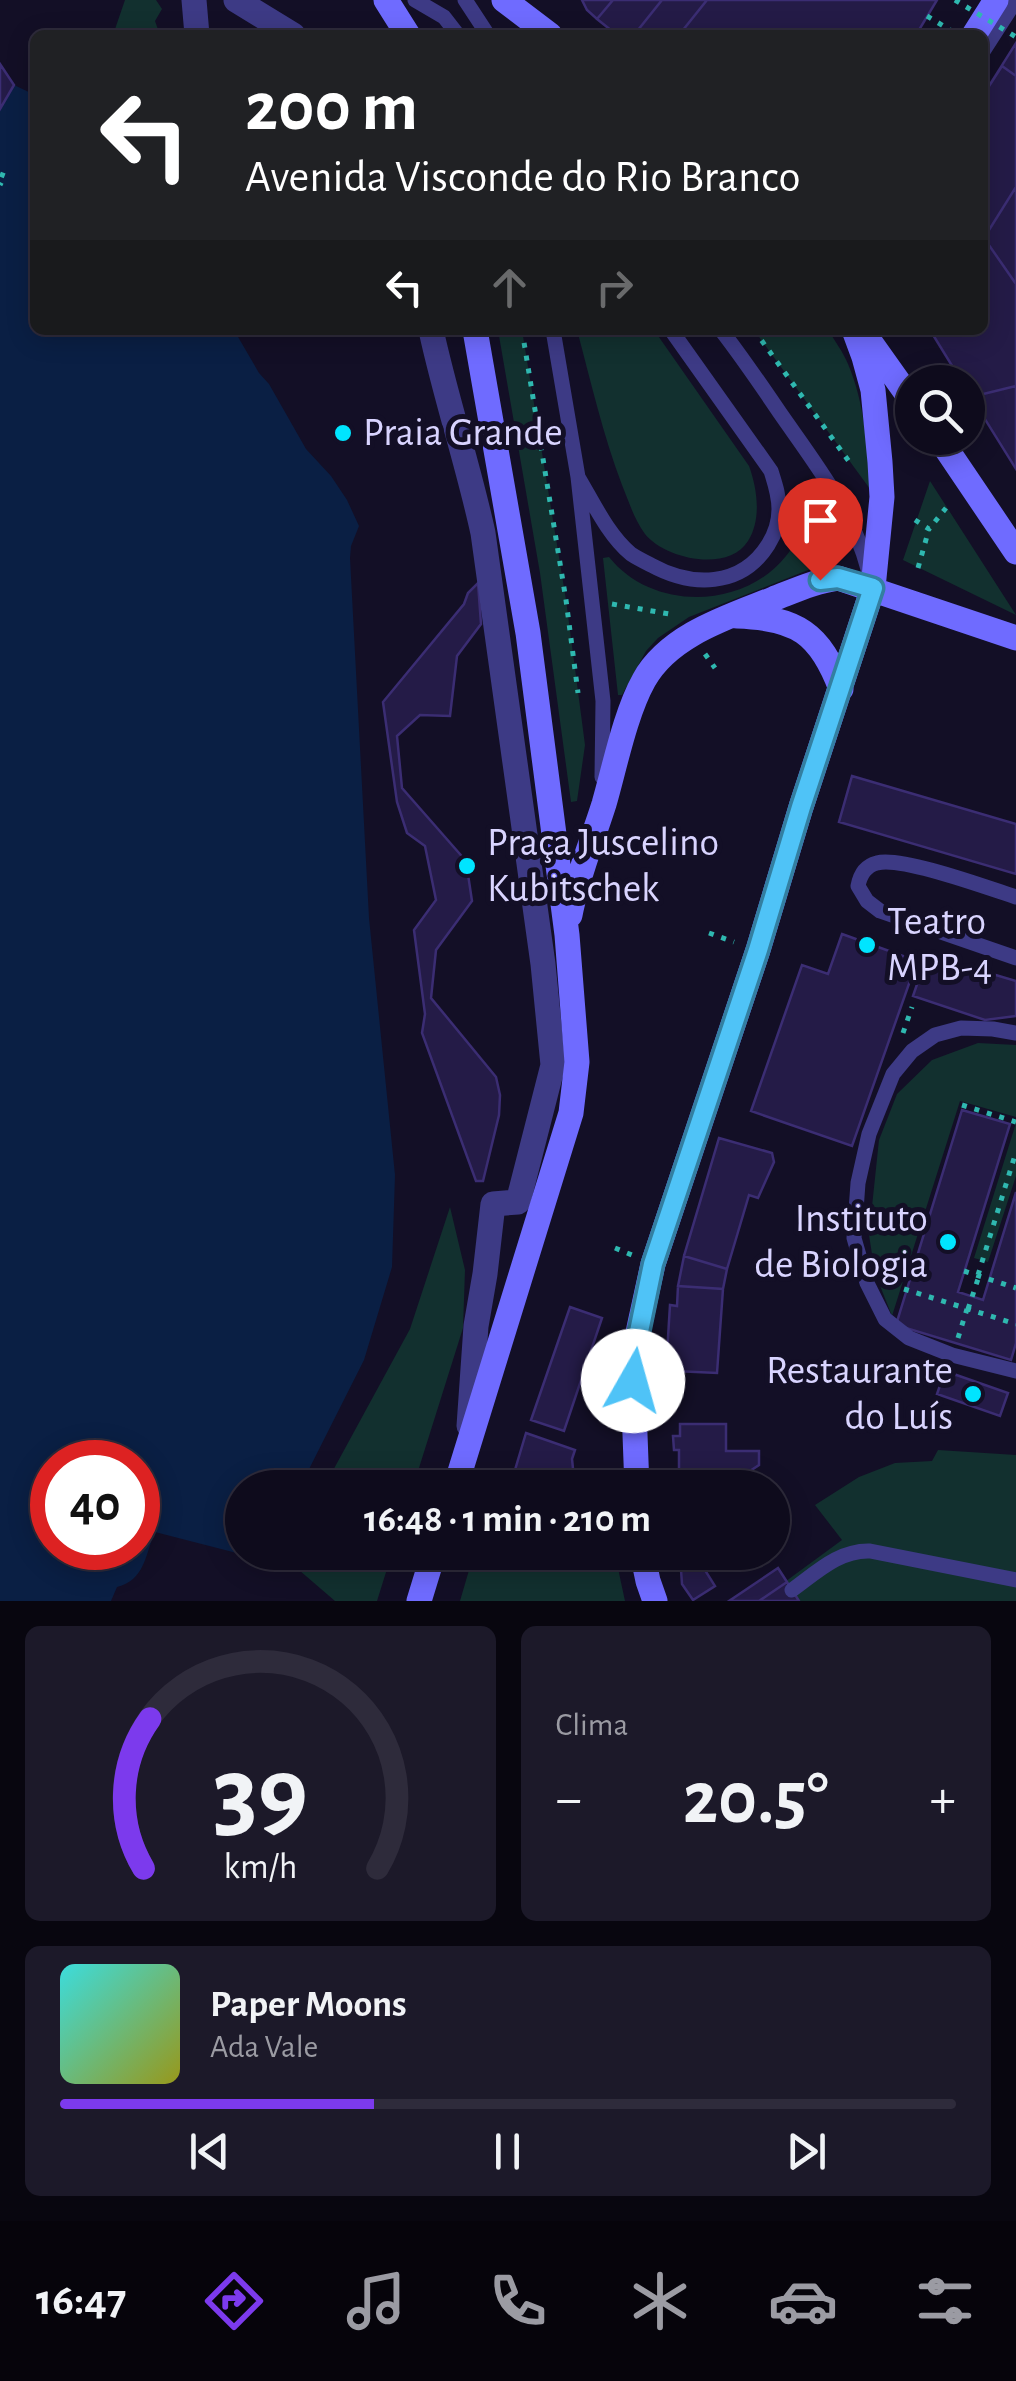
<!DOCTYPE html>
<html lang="pt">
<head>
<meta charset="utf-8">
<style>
  :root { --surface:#0e0b1c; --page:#1c1929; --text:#f1f3f6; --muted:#9b9ba3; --line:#2e2b3b; --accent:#7c3aed }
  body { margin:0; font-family:"Alegreya Sans",sans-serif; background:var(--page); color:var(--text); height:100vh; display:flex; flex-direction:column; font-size:38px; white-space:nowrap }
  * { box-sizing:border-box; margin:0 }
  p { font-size:32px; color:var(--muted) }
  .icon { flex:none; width:55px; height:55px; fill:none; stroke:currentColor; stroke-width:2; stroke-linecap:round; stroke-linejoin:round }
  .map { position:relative; height:1601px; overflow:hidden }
  .sheet { display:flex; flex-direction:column; gap:25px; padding:25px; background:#08060f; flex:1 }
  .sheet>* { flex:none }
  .banner { position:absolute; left:30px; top:30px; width:958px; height:305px; border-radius:15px; box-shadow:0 5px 25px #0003,0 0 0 2px var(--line); background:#202124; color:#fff; overflow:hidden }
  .controls { position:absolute; left:895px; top:365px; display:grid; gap:20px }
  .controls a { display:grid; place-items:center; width:90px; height:90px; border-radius:50%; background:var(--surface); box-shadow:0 5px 25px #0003,0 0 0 2px var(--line); font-size:50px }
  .speed { position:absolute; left:30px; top:1440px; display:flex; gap:20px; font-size:50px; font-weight:700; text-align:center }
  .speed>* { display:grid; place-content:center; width:130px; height:130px; border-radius:50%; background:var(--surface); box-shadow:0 5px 25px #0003,0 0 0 2px var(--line); line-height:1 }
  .speed .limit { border:15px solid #d22; background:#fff; color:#111 }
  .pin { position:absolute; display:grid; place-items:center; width:85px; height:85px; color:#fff; margin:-102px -42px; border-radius:50% 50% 50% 0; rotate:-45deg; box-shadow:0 0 10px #0007 }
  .pin .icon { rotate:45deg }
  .me { position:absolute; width:110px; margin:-55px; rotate:7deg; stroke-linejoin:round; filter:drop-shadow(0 0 8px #0008) }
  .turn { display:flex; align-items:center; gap:35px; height:210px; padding:0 50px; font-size:45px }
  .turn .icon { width:130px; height:130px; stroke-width:2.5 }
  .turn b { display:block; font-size:70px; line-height:85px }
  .lanes { display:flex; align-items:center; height:95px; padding:0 50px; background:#0003; justify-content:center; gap:50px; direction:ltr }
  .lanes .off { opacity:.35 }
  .big { font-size:75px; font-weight:700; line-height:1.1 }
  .sheet .card { flex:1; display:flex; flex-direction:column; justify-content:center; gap:15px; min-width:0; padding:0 35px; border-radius:15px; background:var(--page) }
  .sheet .dial { align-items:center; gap:0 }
  .dial svg { height:260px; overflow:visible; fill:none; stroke:var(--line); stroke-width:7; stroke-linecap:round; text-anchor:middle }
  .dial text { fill:var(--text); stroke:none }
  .song { display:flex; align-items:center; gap:30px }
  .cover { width:120px; height:120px; border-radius:15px; background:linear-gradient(135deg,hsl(180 70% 55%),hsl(60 70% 35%)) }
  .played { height:10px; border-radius:5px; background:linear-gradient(90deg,var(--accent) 35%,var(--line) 35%) }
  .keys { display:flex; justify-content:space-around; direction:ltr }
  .heat { display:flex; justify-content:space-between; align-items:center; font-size:55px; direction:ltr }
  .sheet .tiles { flex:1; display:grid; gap:25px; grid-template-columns:1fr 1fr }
  .card:last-child { grid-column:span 2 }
  .trip { position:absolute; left:225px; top:1470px; width:565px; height:100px; border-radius:50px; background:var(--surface); box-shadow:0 5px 25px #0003,0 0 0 2px var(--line); font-weight:700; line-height:100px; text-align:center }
  .menu { display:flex; height:160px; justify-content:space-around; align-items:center; background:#06040b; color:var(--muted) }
  .menu .icon { width:70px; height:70px }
  .menu .on { color:var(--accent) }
  .menu b { font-size:45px; color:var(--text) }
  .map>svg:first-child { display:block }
</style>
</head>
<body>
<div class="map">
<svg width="1016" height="1601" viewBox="0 0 1016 1601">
  <rect width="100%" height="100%" fill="#130f26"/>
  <path fill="#12302f" d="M 125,0 L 156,0 L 162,9 L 155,21 L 160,35 L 113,35 Z
    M 498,330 L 522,330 L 566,600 L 585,745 L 577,801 L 571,802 L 540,573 Z
    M 577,330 L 654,330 L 749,466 C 757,488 762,519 748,541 C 728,573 665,559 645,534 C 634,519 629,502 622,485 C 603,435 591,382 577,330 Z
    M 754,330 L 828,330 C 835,341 843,352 848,364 C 865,404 867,447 870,489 Z
    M 930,481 L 1016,615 L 903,560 Z
    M 811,492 C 824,512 849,536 836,559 L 689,617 L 658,638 L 646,651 L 622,695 L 618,695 L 603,558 L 609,557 C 652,611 743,610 786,556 C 802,537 807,515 811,492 Z
    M 978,1043 L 1016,1045 L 1016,1117 L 960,1101 L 892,1316 L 875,1273 L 869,1235 L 879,1140 L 897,1094 L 932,1060 Z
    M 1016,1123 L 1016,1176 L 988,1262 L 974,1258 Z
    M 450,1207 L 465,1270 L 463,1328 L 413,1487 L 324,1487 L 410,1329 Z
    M 938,1450 L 1016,1455 L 1016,1601 L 759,1601 L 842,1540 L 815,1505 L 859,1477 L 895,1463 L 932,1461 Z
    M 289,1552 L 392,1552 L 392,1553 L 377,1601 L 335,1601 L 285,1558 Z
    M 474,1553 C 502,1552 526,1563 554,1564 C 576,1564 596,1552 618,1553 L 619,1573 L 625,1601 L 460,1601 Z"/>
  <path fill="#0a1f44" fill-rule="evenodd" d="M 14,85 L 35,95 L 35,330 L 234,330 L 259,373 L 269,384 L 306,449 L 331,476 L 347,500 L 359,526 L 351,546 L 350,558 L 369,918 L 395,1175 L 392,1267 L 364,1360 L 300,1487 L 242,1488 L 242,1552 L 268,1553 L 264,1560 L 155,1532 C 145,1555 145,1580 117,1587 L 111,1601 L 0,1601 L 0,109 ZM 52,1462 L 138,1462 L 138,1548 L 52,1548 Z"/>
  <path fill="#241b47" stroke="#3b2d73" stroke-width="2.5" d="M 582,0 L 613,0 L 597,19 L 587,10 Z
    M 613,0 L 662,0 L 634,35 L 617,35 L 597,19 Z
    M 662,0 L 707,0 L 679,35 L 634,35 Z
    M 707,0 L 937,0 L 916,35 L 679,35 Z
    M 1016,43 L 1016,469 L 968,392 L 968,382 L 962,382 L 930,330 L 982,330 L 982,97 Z
    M 0,64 L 14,85 L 0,109 Z
    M 1002,66 L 1016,76 L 1016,187 L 984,238 L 1016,284 L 1016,386 L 971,397 L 968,392 L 968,382 L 962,382 L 930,330 L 982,330 L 982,97 Z
    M 478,583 L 481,624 L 457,656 L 450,716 L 420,715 L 397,736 L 402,788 L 466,861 L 472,901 L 436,950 L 431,998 L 496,1077 L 500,1095 L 499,1115 L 483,1181 L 476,1181 L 422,1033 L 425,1014 L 414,930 L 436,900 L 425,846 L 407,833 L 397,802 L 383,702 L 464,604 L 468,593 Z
    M 852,776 L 1016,824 L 1016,874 L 839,822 Z
    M 842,934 L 917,961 L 852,1146 L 751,1111 L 802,965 L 828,974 Z
    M 925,961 L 969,967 L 1016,981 L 1016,1016 L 985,1020 L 913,996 Z
    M 962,1110 L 1010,1124 L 958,1292 L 983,1300 L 1016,1192 L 1016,1343 L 1011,1360 L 896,1325 Z
    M 719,1138 L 772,1153 L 774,1162 L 758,1198 L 749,1195 L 727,1269 L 684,1256 Z
    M 684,1256 L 727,1269 L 723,1289 L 678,1286 Z
    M 678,1286 L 723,1289 L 717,1373 L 675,1371 L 676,1354 L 667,1354 L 670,1305 L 677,1306 Z
    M 570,1307 L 602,1318 L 564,1431 L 531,1420 Z
    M 945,1371 L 1008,1393 L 1000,1416 L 937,1394 Z
    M 680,1424 L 726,1424 L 726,1451 L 759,1451 L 759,1465 L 733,1482 L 707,1488 L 670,1488 L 669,1475 L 679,1470 L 679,1450 L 674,1450 L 673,1436 L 680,1436 Z
    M 526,1433 L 575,1450 L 572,1459 L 575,1488 L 535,1488 L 512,1480 Z
    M 698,1559 L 715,1586 L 693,1600 L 682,1584 L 681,1570 Z
    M 778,1568 L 787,1582 L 759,1601 L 729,1601 Z
    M 787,1582 L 799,1601 L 759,1601 Z"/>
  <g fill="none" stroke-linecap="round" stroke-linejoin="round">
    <path stroke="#2fb8b0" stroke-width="5" stroke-dasharray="5 8" stroke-linecap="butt" d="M 927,16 L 950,30
      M 0,174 L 5,176 L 0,185
      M 522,330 L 566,600 L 578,693
      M 754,330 L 853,467
      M 915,520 L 929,529 L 946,508
      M 918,568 L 929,529
      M 612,604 L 675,615
      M 705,654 L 715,668
      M 709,933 L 734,942
      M 903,1033 L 912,1007
      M 962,1105 L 1016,1122
      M 615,1248 L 632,1255
      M 964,1271 L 1016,1288
      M 978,1275 L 1016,1152
      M 904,1289 L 1016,1324
      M 968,1309 L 979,1276
      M 958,1338 L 967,1309"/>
    <path stroke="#3d3a85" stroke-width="15" d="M 415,0 L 444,17 L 458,35
      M 465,0 L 488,35
      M 982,53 L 1016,0
      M 553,330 L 578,477 L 603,701 L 602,777
      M 721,330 C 742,357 761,385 780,413 C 814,462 853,511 868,569
      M 578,477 C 593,502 608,535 631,554 C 637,558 645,562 651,565 C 691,587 741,588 768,545 C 775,534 779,522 779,509 C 779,495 775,484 771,471 L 671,330
      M 1016,897 C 988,888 901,856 877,863 C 865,866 860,875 858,886 L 867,901 L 880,911 L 1016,958
      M 1016,1033 L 993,1029 L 961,1028 L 935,1035 L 912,1051 L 893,1074 L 869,1134 L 858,1183 L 854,1238 L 867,1283 L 885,1319 L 909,1338 L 952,1355 L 1016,1371
      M 792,1590 C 817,1572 839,1550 870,1551 L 1016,1580"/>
    <path stroke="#3d3a85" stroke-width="25" d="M 194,0 L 197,35
      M 236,0 L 293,35
      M 431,330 C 446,399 468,464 483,533 L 543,964 L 553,1065 L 518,1202 L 493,1204 L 485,1274 L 476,1326 L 469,1426"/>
    <path stroke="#6f6bff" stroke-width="25" d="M 386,0 L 408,35
      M 504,0 L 550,35
      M 974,35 L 996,0
      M 863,332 L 912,401
      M 939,438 L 1016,552
      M 737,616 C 797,618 820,633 841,689
      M 570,915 C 577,877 592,842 604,804 C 615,766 625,714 644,680 C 669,635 728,617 773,599 C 794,591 815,581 838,578 L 1016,638
      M 455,1488 L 571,1113 L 577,1062 L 567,935 L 528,633 L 475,330
      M 637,1488 L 633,1381 L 635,1346 L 653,1264 L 758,950 L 801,807 L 873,588 L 882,497 L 880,462 L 873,390 L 864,357 L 854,330
      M 642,1552 L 648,1581 L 655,1601
      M 419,1601 L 434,1552"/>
    <path stroke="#2fb8b0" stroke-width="5" stroke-dasharray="5 8" stroke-linecap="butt" d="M 955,0 L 1016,37"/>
  </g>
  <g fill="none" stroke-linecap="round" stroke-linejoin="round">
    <g stroke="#337fa1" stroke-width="25">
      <path id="route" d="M 633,1381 L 636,1346 L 653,1264 L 758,950 L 801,807 L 873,588 L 838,578 L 820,580"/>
    </g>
    <use href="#route" stroke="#4fc3f7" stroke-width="18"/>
  </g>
  <g fill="#00e5ff" stroke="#130f26" stroke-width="4">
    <circle cx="343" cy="433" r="10"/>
    <circle cx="467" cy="866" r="10"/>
    <circle cx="867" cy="945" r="10"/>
    <circle cx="948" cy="1242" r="10"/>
    <circle cx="973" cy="1394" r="10"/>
  </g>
  <g text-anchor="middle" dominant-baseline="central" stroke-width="10" stroke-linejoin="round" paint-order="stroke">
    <g font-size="40" fill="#d9d4ff" stroke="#130f26" text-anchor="start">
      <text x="363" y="433">Praia Grande</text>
      <text x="487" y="843">Praça Juscelino<tspan x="487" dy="46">Kubitschek</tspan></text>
      <text x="887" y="922">Teatro<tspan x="887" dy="46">MPB-4</tspan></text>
      <text x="928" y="1219" text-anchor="end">Instituto<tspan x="928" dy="46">de Biologia</tspan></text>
      <text x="953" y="1371" text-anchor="end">Restaurante<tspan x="953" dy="46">do Luís</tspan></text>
    </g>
  </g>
</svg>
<div class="controls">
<a><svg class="icon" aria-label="search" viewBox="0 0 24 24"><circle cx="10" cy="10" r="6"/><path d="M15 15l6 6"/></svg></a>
</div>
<div class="speed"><div class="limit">40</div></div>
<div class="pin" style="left:820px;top:580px;background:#d93025"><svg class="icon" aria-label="arrive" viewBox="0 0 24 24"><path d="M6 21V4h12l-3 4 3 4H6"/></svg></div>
<svg class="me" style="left:633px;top:1381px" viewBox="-20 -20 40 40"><circle r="19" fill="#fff"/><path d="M0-13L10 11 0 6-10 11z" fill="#4fc3f7"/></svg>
<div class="trip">16:48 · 1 min · 210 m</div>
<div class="banner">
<div class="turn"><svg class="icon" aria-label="left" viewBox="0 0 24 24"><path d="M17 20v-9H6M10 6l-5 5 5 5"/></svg><div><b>200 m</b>Avenida Visconde do Rio Branco</div></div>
<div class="lanes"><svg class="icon" aria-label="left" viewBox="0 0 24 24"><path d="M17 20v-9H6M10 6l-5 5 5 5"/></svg><svg class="icon off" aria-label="ahead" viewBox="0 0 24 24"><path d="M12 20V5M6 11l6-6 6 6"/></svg><svg class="icon off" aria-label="right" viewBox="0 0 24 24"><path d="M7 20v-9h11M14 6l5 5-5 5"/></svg></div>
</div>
</div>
<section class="sheet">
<div class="tiles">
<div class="card dial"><svg viewBox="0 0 100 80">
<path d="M14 69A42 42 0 1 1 86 69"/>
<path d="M14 69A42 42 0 0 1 16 23" stroke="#7c3aed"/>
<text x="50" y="56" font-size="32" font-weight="700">39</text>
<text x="50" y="72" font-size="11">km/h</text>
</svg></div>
<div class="card"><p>Clima</p>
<div class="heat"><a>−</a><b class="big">20.5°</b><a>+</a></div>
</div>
<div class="card">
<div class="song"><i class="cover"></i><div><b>Paper Moons</b><p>Ada Vale</p></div></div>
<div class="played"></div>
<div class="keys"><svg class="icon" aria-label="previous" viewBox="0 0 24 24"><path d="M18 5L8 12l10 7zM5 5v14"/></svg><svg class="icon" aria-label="pause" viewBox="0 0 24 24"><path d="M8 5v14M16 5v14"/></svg><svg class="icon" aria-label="next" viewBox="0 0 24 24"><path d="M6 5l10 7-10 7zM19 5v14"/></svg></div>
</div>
</div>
</section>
<nav class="menu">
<b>16:47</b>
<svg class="icon on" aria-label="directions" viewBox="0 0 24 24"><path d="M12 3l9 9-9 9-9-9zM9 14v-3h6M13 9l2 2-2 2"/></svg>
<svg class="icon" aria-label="music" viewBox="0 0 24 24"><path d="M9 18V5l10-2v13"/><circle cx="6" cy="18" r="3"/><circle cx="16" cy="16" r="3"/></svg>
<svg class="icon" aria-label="phone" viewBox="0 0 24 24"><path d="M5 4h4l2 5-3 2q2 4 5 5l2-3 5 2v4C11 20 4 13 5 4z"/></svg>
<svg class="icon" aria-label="climate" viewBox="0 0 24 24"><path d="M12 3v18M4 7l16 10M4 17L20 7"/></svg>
<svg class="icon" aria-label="car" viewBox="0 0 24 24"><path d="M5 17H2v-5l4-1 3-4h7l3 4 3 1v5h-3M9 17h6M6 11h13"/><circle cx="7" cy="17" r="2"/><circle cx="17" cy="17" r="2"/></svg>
<svg class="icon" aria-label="filters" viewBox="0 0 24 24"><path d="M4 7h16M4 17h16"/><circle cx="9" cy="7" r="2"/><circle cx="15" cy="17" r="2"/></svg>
</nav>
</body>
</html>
